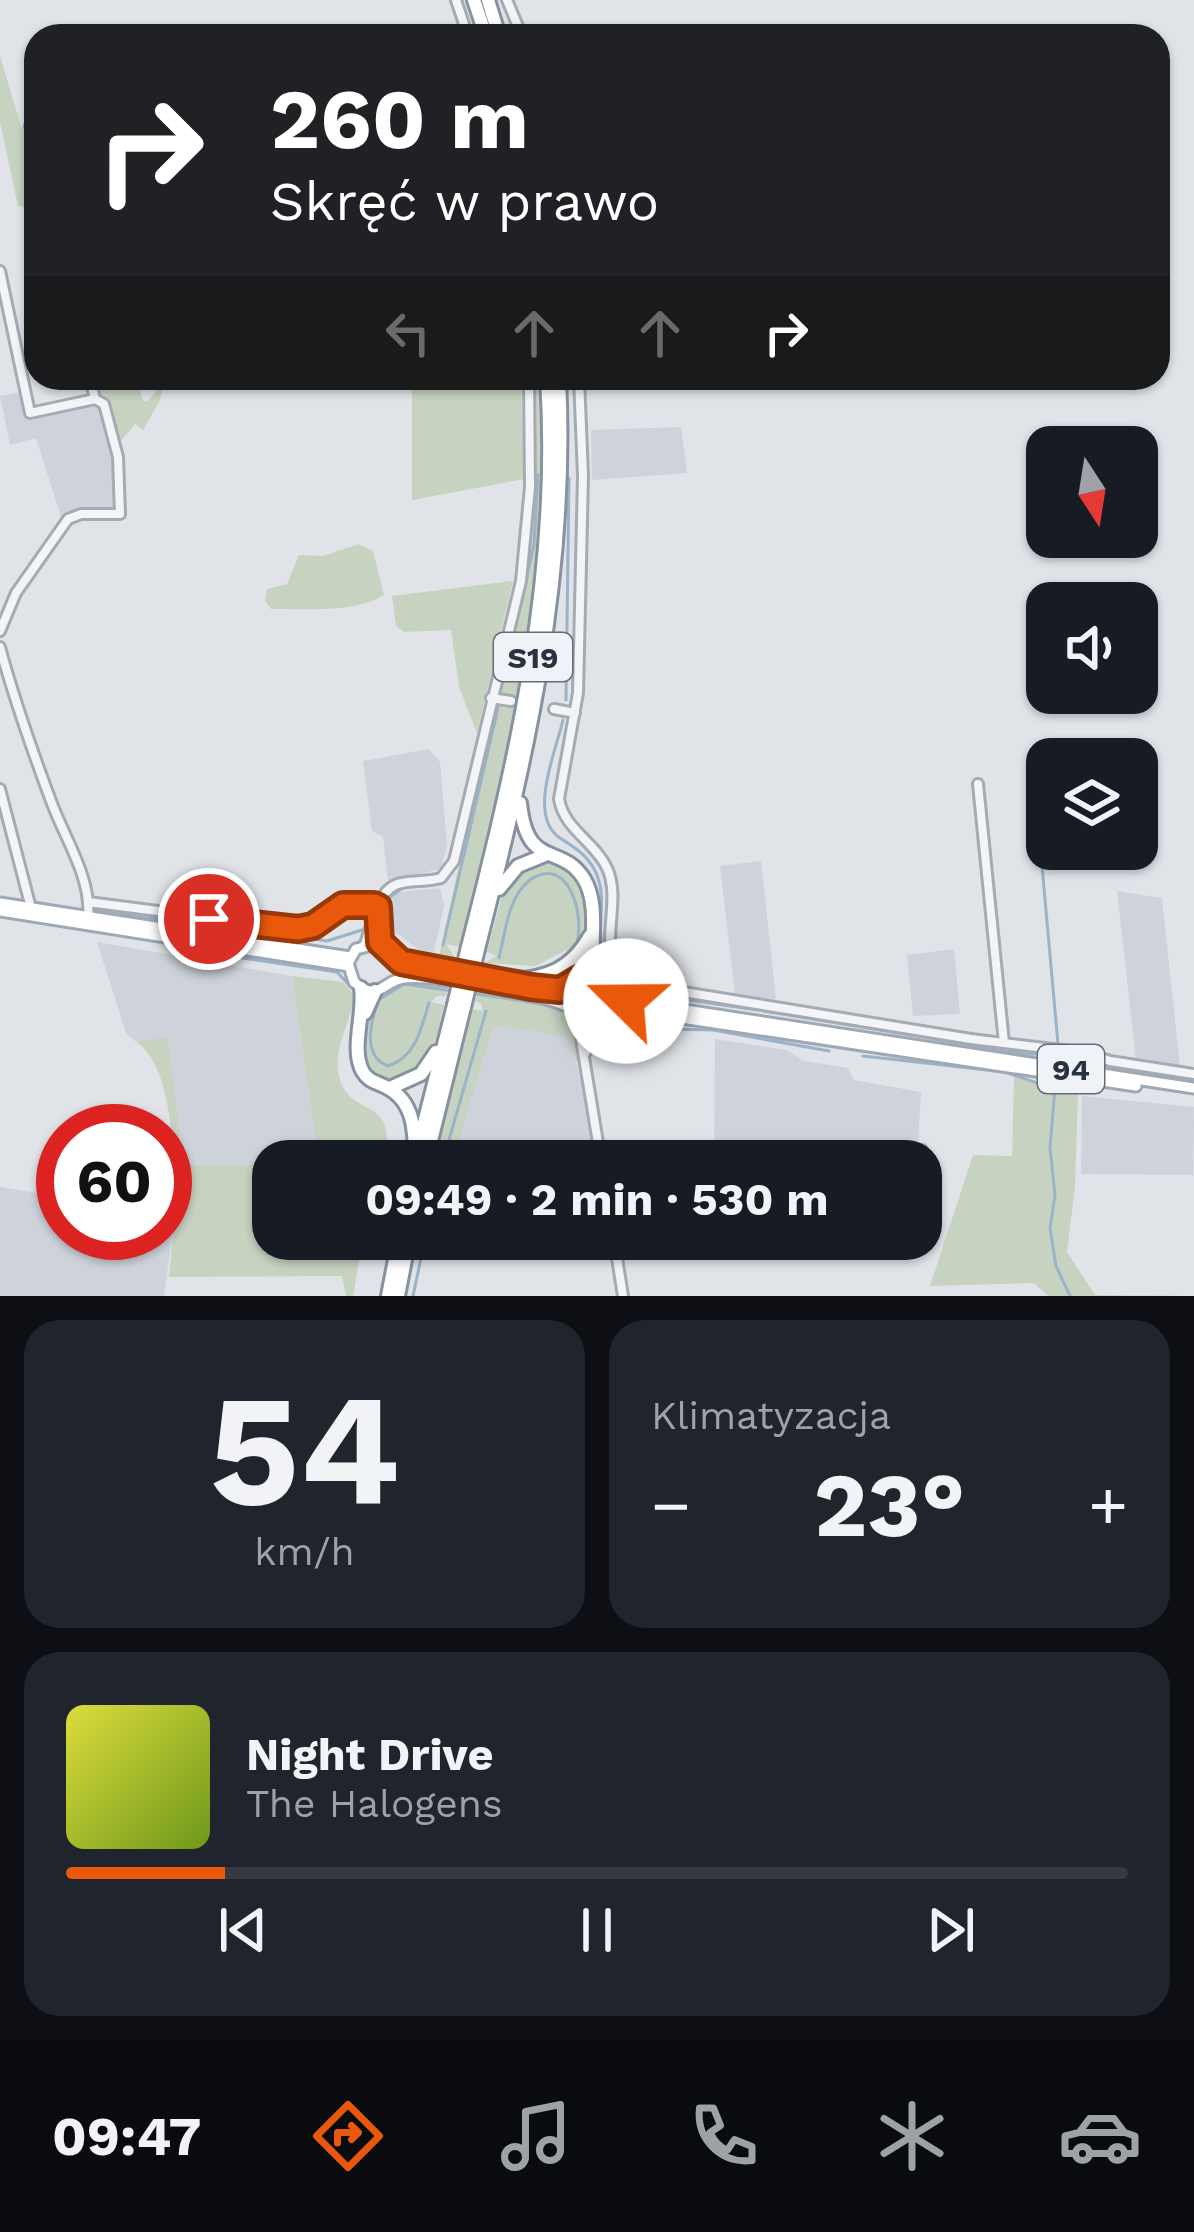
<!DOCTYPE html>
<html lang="pl">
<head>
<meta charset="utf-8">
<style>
  :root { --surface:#171b24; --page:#20242c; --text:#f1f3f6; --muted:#9ea1a6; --line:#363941; --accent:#ea580c }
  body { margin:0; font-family:"Work Sans",sans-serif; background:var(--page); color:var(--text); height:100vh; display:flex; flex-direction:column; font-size:45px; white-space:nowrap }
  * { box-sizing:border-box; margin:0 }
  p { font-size:39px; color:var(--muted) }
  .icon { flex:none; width:66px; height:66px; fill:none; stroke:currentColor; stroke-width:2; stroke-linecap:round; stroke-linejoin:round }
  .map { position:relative; height:1296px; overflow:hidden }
  .drawer { display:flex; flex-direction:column; gap:24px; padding:24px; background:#0d0f14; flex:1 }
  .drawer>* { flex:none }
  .hud { position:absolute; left:24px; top:24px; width:1146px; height:366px; border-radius:36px; box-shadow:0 3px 9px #0004; background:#202124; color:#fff; overflow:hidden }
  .needle { width:78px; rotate:168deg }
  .controls { position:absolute; left:1026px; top:426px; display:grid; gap:24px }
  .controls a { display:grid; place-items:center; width:132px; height:132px; border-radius:24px; background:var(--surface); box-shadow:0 3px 9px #0004; font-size:60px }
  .speed { position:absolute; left:36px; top:1104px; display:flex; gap:24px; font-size:60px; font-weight:700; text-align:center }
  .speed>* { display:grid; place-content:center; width:156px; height:156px; border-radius:50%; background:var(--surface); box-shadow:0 3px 9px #0004; line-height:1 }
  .speed .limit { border:18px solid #d22; background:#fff; color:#111 }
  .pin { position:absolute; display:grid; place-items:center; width:102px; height:102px; color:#fff; margin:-51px; border:6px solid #fff; border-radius:50%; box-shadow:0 3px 12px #0007 }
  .me { position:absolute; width:132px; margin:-66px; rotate:292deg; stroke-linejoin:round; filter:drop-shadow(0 0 9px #0008) }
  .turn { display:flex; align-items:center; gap:42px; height:252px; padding:0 48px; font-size:54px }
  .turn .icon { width:156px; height:156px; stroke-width:2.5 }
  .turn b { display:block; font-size:84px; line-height:102px }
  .lanes { display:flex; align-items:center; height:114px; padding:0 48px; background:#0003; justify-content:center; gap:60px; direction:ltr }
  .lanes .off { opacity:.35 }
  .big { font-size:90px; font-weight:700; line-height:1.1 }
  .drawer .tile { flex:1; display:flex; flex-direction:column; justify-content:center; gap:18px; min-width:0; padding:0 42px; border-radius:36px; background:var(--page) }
  .drawer .dial { align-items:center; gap:0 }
  .dial b { font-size:156px; line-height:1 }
  .song { display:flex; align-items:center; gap:36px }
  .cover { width:144px; height:144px; border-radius:18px; background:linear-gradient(135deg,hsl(60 70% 55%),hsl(80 70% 35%)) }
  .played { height:12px; border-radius:6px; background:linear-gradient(90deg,var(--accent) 15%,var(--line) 15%) }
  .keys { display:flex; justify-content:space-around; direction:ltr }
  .heat { display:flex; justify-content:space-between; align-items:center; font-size:66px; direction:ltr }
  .drawer .tiles { flex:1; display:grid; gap:24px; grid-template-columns:1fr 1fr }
  .tile:last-child { grid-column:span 2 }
  .trip { position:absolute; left:252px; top:1140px; width:690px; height:120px; border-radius:36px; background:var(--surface); box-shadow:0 3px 9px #0004; font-weight:700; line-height:120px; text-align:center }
  .menu { display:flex; height:192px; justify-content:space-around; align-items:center; background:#090b0e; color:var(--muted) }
  .menu .icon { width:84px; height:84px }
  .menu .selected { color:var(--accent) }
  .menu b { font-size:54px; color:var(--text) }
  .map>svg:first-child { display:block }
</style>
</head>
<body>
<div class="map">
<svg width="1194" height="1296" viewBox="0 0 1194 1296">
  <rect width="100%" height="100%" fill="#e0e4e9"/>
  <path fill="#ced3db" d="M 22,392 L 32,418 L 106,394 L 126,513 L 61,517 L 36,438 L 10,445 L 0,396 Z
    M 681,427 L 687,473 L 592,480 L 591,430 Z
    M 429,749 L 440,762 L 447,845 L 441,869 L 388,881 L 383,837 L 372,831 L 363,761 Z
    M 761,861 L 776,999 L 735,995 L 720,866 Z
    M 440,888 L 444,905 L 434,952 L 419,950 L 388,927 L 389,900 L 398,892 Z
    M 1117,891 L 1162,898 L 1180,1067 L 1136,1059 Z
    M 97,942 L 292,976 L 318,1157 L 273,1161 L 273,1164 L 184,1165 L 168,1037 L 135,1041 L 126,1033 Z
    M 954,949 L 960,1014 L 913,1016 L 907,955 Z
    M 498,1026 L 568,1037 L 583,1084 L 593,1153 L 476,1155 L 476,1150 L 456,1150 L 491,1034 Z
    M 715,1039 L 786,1050 L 804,1061 L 848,1068 L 854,1080 L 921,1092 L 918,1145 L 768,1161 L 714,1161 Z
    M 1082,1096 L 1194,1107 L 1193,1175 L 1081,1174 Z
    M 0,1187 L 63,1197 L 63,1233 L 165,1233 L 165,1213 L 175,1215 L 164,1296 L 0,1296 Z
    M 494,1239 L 608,1239 L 610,1253 L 497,1255 Z"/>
  <path fill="#c6d3c1" d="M 0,55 L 21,127 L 25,127 L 36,160 L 36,209 L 18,206 L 0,122 Z
    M 93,378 L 136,378 L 143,400 L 147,402 L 165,381 L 159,402 L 143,430 L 135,424 L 118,444 L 106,394 L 98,396 Z
    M 412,378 L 521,378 L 524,479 L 412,500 Z
    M 531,378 L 540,378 C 550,584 512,750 459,947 L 446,944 L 456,959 L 439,956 L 492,713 L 497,704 L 503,703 L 504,708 L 517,706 L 518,697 L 497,692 L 526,570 L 531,520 Z
    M 359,544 L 373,551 L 384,595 C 352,614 307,608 271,609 L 265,601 L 267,589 L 287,584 L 299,555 L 323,556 Z
    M 513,581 L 477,733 L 459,687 L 451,630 L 404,632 L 396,626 L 392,596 Z
    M 541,861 C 587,866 595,919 575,953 L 566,950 L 536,966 L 484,963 L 497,956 L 487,952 L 502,895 L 511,876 Z
    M 292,976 L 343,982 L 355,996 C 351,1020 335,1045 338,1070 C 345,1121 394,1092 386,1152 L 318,1157 Z
    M 408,980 L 448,987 L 446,996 L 437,996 L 431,1002 L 444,1005 C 440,1020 438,1038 431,1053 C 420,1079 389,1089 368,1069 L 365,1035 L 374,1000 Z
    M 477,991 L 557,1005 L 576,1026 L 581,1058 L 577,1063 L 567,1037 L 498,1026 L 491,1034 L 455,1154 L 436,1154 L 472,1009 L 483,1011 L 481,1004 L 475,1001 Z
    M 168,1037 L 184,1165 L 273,1164 L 273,1239 L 363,1239 L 353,1296 L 346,1296 L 342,1276 L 169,1277 C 175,1226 185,1071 135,1041 Z
    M 1014,1077 L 1078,1093 L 1075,1187 L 1067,1252 L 1095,1295 L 1194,1296 L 1048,1296 L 1034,1283 L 930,1286 L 973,1155 L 1012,1156 Z"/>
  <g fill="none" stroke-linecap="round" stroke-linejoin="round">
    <path stroke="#9ab3c9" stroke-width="3" d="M 501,688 L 534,545 L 538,475
      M 566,700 L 569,478
      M 563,720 C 556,751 527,816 560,838 C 577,849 591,857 598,878 C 607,903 595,929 604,954
      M 1033,766 L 1058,1044
      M 94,910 L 228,929 L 252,928
      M 383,926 L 385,901 L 402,888
      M 257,928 L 283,932
      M 386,934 L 417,959 L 450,964
      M 288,935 L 327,941 L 362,930
      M 443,945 L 498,708
      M 216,954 L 337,972 L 352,988
      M 499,958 C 505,934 508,896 530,880 C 569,853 586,918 576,945
      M 496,968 L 534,972
      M 470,993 L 549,1005
      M 638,993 L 758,1010
      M 380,999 L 404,984 L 454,991
      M 378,1002 C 370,1024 362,1056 388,1066 C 416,1057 421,1029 429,1003
      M 764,1011 L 1025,1054 L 1059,1054
      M 667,1029 L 713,1030 L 829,1051
      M 863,1056 L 1005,1072 L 1055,1089
      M 1055,1087 L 1050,1148 L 1055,1195 L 1050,1228 L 1056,1266 L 1070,1296
      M 445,1154 L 486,1011
      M 413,1296 L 425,1239"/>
    <g stroke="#a5abb3" stroke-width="14">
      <path id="minor" d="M 456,0 L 468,36
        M 507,0 L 522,36
        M 30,126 L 36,148
        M 0,271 L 30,413 L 95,399 L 104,404 L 118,457 L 120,514 L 81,514 L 68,519 L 16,593 L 0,631
        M 90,378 L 95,399
        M 579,378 L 583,476 L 578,693 L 559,799 C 564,829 595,842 607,868 C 627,912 580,969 653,987 L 971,1039 L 1086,1053 L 1110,1061 L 1194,1074
        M 0,647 C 14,699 32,750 51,801 C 64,837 92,878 88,918
        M 491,698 L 511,701
        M 554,709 L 575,713
        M 978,784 L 1004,1043
        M 0,789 L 31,908
        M 88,902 L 298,929 C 335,924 330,899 378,907
        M 378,919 L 379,942
        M 364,946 C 373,925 376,887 402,883 C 416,880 428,882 441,878 L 454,861 L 521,581 L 530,487 L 529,378
        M 578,1021 L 601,1161
        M 586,1052 L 591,1024
        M 794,1161 L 922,1150
        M 614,1239 L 623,1296"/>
    </g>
    <g stroke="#9fa8b5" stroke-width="15">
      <path id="major" d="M 0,903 L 350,957
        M 0,911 L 349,966
        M 430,968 L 514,982
        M 435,969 L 398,966 L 372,945 L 356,949 L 348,963 L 354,982 C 380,1004 382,980 405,978 C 433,975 537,994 564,1005
        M 580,978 L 593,980 L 613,999 L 1194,1088
        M 528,982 L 557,985 L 574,974 L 585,973
        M 562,998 C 578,1010 592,1032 609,1005
        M 608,1007 L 1136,1086"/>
    </g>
    <g stroke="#8791a0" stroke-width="18">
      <path id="highway" d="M 474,0 L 486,36
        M 488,0 L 499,36
        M 520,803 C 527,871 561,842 584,879 C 600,905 589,945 594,974
        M 499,889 L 518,866 L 545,855
        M 468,947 C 516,759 560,573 547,378
        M 478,949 C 527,757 569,578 559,378
        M 510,981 C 546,978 571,970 590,936
        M 361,988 C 365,1013 350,1050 363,1072 C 369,1082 377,1082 386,1087 C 415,1101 415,1133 415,1161
        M 365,1013 L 375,991
        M 390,1088 L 421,1074 L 436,1052
        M 419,1143 L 454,1005
        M 426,1161 L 464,1007
        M 388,1296 L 399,1239
        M 398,1296 L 409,1239"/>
    </g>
    <use href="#minor" stroke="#f2f4f7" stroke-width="8"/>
    <use href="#major" stroke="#fff" stroke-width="9"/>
    <use href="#highway" stroke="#fff" stroke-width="12"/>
    <g stroke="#8791a0" stroke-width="18" stroke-linecap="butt">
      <path id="highway-bridge" d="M 454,1005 L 468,947
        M 464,1007 L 478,949"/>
    </g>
    <use href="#highway-bridge" stroke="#fff" stroke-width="12"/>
  </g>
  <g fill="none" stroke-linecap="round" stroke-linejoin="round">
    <g stroke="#983908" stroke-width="30">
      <path id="route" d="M 209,919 L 298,929 L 313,926 L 343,905 L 374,905 L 378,907 L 380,942 L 401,962 L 531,987 L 560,990 L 580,978 L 588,978 L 610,998 L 626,1001"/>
    </g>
    <use href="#route" stroke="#ea580c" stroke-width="21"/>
  </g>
  <g text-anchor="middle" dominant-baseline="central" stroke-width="12" stroke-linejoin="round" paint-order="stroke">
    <g fill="#eff2f6" stroke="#646c77" stroke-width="3">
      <rect x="494" y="633" width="78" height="48" rx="9"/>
      <rect x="1038" y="1045" width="66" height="48" rx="9"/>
    </g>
    <g font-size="30" font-weight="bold" fill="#283240">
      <text x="533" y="657">S19</text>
      <text x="1071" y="1069">94</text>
    </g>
  </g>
</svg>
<div class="controls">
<a><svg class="needle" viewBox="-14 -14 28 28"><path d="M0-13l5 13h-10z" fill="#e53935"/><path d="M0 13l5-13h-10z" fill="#9ea1a6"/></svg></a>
<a><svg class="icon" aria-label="sound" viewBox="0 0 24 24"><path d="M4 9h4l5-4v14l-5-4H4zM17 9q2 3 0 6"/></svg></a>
<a><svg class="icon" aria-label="layers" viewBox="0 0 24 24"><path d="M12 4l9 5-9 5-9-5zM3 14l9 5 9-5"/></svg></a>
</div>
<div class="speed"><div class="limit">60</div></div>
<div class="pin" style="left:209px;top:919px;background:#d93025"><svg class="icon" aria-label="arrive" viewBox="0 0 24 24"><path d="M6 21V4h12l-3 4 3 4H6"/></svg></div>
<svg class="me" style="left:626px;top:1001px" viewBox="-20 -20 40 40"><circle r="19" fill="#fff"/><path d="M0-13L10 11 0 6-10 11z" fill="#ea580c"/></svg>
<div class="trip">09:49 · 2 min · 530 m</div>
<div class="hud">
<div class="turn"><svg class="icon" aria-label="right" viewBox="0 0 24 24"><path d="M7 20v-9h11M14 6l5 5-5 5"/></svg><div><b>260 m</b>Skręć w prawo</div></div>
<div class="lanes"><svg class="icon off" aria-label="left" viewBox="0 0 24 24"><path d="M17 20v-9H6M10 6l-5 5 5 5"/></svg><svg class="icon off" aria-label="ahead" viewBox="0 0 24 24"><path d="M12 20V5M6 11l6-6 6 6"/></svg><svg class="icon off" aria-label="ahead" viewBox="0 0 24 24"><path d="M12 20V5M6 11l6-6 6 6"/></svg><svg class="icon" aria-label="right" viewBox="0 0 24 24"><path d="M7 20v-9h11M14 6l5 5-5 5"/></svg></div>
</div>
</div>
<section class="drawer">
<div class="tiles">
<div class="tile dial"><b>54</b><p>km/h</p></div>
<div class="tile"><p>Klimatyzacja</p>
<div class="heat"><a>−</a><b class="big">23°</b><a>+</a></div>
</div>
<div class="tile">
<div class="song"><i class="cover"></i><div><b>Night Drive</b><p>The Halogens</p></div></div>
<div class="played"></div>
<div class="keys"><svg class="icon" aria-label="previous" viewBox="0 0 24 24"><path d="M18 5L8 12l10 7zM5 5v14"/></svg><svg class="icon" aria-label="pause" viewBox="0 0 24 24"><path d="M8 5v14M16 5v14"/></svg><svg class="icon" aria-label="next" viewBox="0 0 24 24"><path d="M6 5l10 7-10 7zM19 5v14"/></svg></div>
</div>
</div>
</section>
<nav class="menu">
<b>09:47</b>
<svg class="icon selected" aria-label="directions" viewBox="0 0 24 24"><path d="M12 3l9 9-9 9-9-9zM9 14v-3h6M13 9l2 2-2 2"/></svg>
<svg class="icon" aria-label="music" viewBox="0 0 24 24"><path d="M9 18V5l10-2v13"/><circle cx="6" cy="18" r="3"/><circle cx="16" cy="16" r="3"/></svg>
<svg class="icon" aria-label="phone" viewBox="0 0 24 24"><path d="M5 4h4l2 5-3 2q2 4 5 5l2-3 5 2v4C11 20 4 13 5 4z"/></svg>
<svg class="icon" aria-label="climate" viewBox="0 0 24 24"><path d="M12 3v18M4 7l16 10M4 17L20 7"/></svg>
<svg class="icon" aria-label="car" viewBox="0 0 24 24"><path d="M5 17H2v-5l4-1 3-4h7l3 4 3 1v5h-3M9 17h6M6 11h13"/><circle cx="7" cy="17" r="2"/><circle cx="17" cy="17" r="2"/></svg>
</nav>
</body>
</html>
